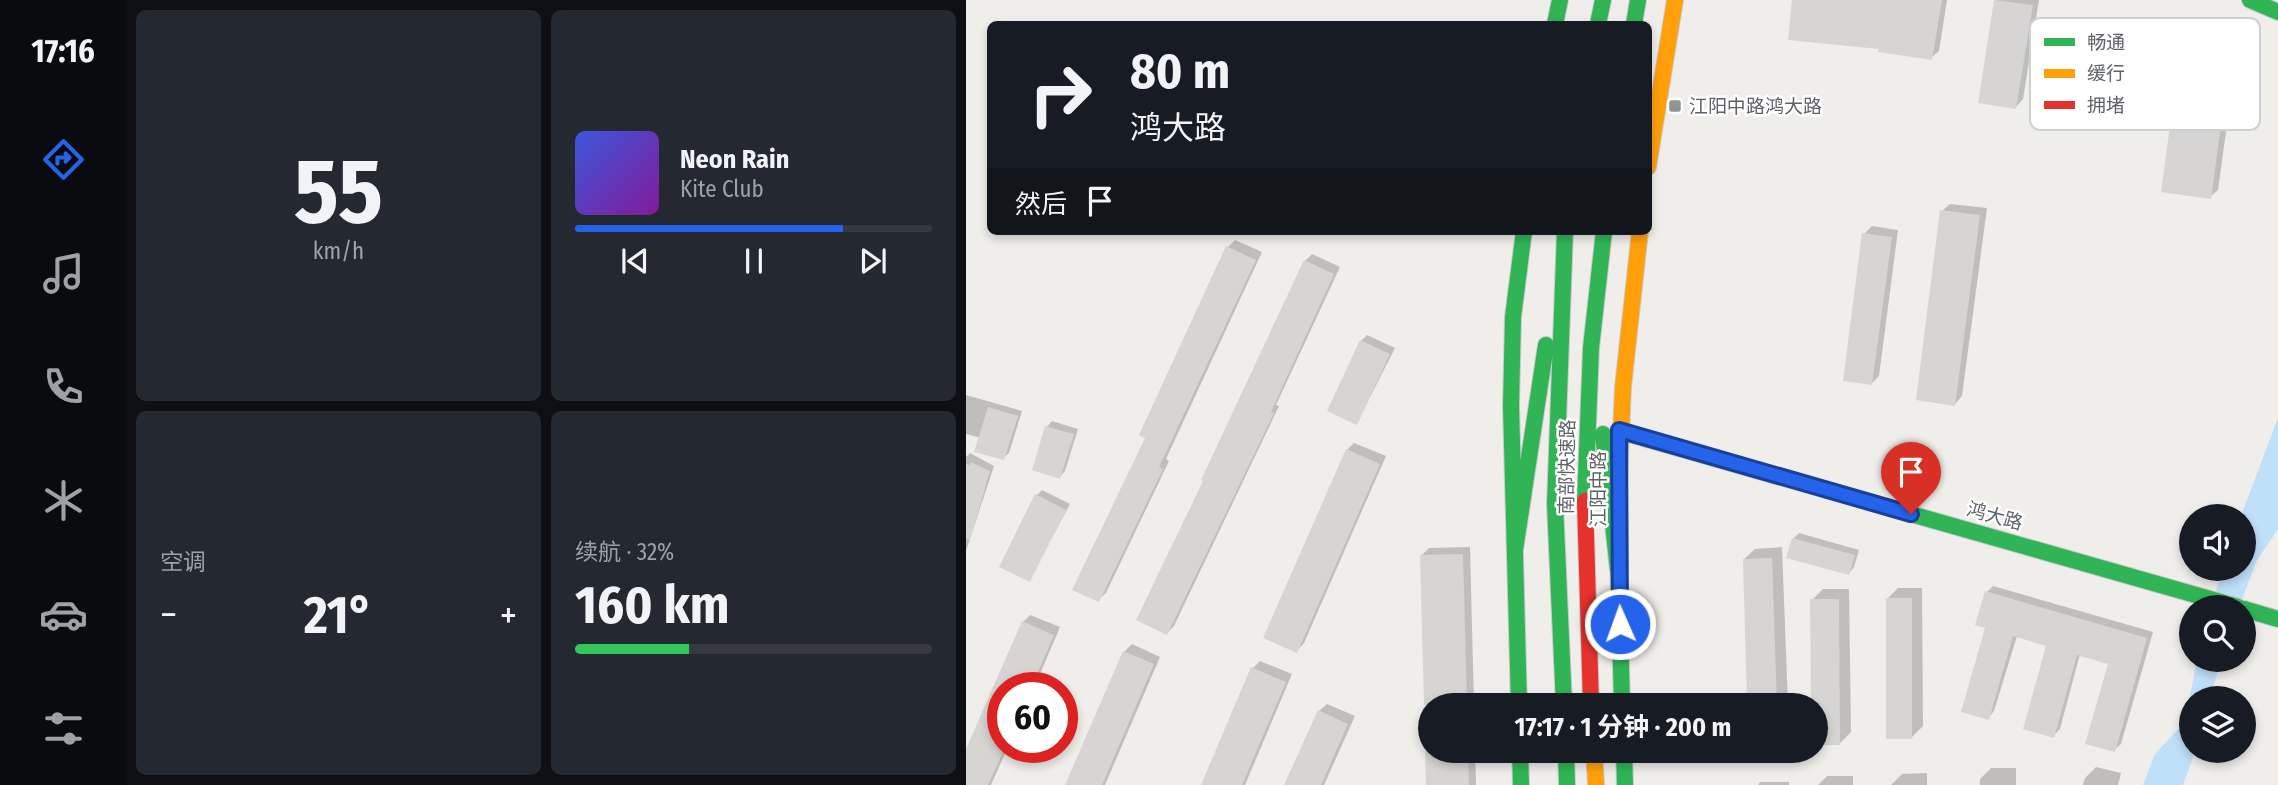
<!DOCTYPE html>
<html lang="zh">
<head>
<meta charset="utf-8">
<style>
  :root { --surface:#171b24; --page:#242831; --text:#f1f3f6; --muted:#9ea1a6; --line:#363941; --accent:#2563eb }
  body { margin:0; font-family:"Fira Sans Condensed","Noto Sans SC",sans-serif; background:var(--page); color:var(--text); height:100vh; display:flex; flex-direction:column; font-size:26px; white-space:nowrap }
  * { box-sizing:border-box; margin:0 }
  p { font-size:23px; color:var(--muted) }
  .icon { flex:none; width:38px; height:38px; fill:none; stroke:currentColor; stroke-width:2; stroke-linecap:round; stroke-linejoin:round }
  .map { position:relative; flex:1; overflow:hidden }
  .drawer { display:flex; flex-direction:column; gap:10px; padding:10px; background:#0d0f14; width:840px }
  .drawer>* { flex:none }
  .banner { position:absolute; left:21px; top:21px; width:665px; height:214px; border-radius:10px; box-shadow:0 4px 10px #0003; background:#171b24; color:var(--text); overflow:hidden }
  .controls { position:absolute; left:1213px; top:504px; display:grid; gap:14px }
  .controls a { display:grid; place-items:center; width:77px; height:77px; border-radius:50%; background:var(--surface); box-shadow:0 4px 10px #0003; font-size:35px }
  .speed { position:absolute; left:21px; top:672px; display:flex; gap:14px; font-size:35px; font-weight:700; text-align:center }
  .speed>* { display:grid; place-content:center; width:91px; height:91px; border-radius:50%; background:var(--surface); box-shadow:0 4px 10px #0003; line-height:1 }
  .speed .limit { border:10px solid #d22; background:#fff; color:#111 }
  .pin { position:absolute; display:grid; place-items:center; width:60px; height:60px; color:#fff; margin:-72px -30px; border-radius:50% 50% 50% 0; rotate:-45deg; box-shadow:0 0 7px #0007 }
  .pin .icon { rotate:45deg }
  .me { position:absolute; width:77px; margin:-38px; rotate:358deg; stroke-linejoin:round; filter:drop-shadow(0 0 5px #0008) }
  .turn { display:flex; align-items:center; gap:24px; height:147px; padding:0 28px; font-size:32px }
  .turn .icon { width:91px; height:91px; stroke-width:2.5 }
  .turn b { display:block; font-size:49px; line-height:60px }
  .then { display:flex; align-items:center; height:66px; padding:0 28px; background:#0003; gap:14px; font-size:26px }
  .big { font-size:52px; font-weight:700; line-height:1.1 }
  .drawer .tile { flex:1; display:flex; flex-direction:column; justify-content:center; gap:10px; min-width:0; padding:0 24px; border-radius:10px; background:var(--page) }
  .drawer .dial { align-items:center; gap:0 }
  .dial b { font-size:91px; line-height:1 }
  .song { display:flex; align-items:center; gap:21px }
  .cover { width:84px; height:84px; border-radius:10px; background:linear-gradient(135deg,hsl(230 70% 55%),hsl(290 70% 35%)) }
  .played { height:7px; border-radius:4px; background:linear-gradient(90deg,var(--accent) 75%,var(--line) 75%) }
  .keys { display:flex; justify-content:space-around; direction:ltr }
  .heat { display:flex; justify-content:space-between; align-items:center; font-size:38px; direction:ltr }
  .charge { height:10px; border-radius:5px; background:linear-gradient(90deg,#34c759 32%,var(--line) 0) }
  .drawer .tiles { flex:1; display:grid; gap:10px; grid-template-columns:repeat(2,1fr) }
  .trip { position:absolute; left:452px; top:693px; width:410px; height:70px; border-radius:35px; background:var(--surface); box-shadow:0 4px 10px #0003; font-weight:700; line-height:70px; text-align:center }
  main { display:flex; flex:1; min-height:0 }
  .dock { display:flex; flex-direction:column; width:126px; justify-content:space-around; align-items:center; background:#090b0e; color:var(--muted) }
  .dock .icon { width:49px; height:49px }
  .dock .current { color:var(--accent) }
  .dock b { font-size:32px; color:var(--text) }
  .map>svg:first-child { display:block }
</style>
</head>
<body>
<main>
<nav class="dock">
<b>17:16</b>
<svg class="icon current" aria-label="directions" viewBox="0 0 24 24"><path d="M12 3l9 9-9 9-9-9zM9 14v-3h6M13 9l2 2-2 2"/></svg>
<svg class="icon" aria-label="music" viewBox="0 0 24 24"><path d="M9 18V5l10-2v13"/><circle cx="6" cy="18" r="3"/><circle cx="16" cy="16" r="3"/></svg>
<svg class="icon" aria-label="phone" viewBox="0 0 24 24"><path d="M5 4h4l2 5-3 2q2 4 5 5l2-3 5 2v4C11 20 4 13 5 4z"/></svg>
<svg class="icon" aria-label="climate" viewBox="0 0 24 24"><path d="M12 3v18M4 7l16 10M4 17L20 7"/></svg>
<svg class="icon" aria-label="car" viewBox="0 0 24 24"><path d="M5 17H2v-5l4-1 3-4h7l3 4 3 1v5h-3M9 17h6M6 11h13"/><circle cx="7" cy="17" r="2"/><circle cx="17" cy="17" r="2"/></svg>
<svg class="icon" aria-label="filters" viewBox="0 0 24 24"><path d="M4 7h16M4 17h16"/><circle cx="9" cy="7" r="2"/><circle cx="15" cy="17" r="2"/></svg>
</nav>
<section class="drawer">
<div class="tiles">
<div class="tile dial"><b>55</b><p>km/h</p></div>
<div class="tile">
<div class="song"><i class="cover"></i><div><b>Neon Rain</b><p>Kite Club</p></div></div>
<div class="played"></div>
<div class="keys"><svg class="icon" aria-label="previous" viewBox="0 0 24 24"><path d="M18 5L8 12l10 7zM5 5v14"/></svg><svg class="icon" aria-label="pause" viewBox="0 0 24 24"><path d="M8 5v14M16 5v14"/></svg><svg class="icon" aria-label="next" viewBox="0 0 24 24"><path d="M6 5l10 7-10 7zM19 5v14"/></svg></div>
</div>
<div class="tile"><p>空调</p>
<div class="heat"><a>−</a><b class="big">21°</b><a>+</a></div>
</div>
<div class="tile"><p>续航 · 32%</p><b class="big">160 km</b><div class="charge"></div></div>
</div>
</section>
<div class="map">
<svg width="1312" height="785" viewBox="0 0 1312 785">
  <rect width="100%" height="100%" fill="#efeeea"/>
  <path fill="#bfe0f9" d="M 1312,418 L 1312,529 L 1291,560 L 1273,607 L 1245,607 L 1257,569 L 1278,569 L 1275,516 Z
    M 1231,660 L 1255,660 L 1244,698 L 1225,698 L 1225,751 L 1229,751 L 1217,785 L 1177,785 L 1189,754 L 1219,722 Z"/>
  <path fill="#0003" d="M 828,0 L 981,0 L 973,51 L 965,58 L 915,47 Z
    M 1030,0 L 1073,0 L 1057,99 L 1050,107 L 1014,101 Z
    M 1222,52 L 1270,59 L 1252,190 L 1244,197 L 1215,60 Z
    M 984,204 L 1021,208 L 996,396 L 989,404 L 976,211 Z
    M 906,226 L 932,230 L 913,376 L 906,383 L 898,234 Z
    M 269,240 L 296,252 L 200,459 L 203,461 L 140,593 L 132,600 L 182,437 L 262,247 Z
    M 346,254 L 374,267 L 310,405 L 313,406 L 208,626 L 201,633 L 240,481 L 339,261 Z
    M 401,335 L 429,348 L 391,423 L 395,341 Z
    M 0,395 L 56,411 L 43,453 L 37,458 L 15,438 L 0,434 Z
    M 86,421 L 112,429 L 99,471 L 94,477 L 81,427 Z
    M 388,443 L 420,456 L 338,643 L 331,651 L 381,450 Z
    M 4,453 L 28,466 L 0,551 L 0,457 Z
    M 76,490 L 104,504 L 63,580 L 71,495 Z
    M 833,533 L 893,550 L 888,567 L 883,573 L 827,539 Z
    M 504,547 L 508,705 L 464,705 L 464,751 L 509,751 L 510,785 L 462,785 L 455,556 L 463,548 Z
    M 816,547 L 822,705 L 783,705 L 778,559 L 789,549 Z
    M 1027,586 L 1187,632 L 1155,744 L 1148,750 L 1144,663 L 1114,654 L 1094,729 L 1087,736 L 1083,645 L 1051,636 L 1028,711 L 1022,718 L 1021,592 Z
    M 932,588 L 956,588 L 957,726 L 946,737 L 921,599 Z
    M 857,589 L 883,589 L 885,732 L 874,743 L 849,743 L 846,600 Z
    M 64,615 L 94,627 L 68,688 L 37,688 L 37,747 L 42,747 L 25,785 L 0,785 L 0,753 L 57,622 Z
    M 166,644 L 194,657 L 139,785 L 101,785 L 158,652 Z
    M 294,661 L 326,674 L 279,785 L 237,785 L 287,668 Z
    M 361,704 L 389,716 L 358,785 L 320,785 L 353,711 Z
    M 1130,767 L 1155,773 L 1152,785 L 1117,785 L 1119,778 Z
    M 1025,768 L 1050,768 L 1050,785 L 1014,785 L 1014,779 Z
    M 961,773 L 961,785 L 925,785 L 936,774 Z
    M 861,776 L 887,776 L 887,785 L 852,785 Z
    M 794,782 L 823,782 L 823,785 L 792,785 Z"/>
  <path fill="#d6d5d3" d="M 826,0 L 976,0 L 966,60 L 912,52 L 913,49 L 822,40 Z
    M 1028,0 L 1067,5 L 1050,109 L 1012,103 Z
    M 1213,59 L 1263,66 L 1245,199 L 1195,192 Z
    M 974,210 L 1014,215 L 989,406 L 950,400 Z
    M 896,233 L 926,237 L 906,385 L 877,381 Z
    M 260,246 L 290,260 L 193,467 L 197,469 L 133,602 L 106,590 L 179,438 L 173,435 Z
    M 338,260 L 368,274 L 305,412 L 308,413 L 201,635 L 170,620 L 237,481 L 235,480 Z
    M 394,340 L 424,354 L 391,425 L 361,411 Z
    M 22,407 L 52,416 L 38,460 L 8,452 Z
    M 79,426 L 108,434 L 94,479 L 66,470 Z
    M 380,449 L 414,464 L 331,653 L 297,638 Z
    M 5,462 L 24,471 L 4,540 L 0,539 L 0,464 L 4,465 Z
    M 69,494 L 100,510 L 64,582 L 33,567 Z
    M 826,538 L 889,555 L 883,575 L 820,558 Z
    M 497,554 L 501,705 L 458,705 L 454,555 Z
    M 806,558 L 811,705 L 781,705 L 777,559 Z
    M 1019,591 L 1181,638 L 1149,752 L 1119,744 L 1142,664 L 1111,655 L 1088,738 L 1057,729 L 1080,646 L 1047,636 L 1023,720 L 995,712 L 1019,628 L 1009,625 Z
    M 920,598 L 946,598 L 946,739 L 920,739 Z
    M 844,599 L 873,599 L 874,745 L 849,745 L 849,705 L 845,705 Z
    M 56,621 L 88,635 L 65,688 L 37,688 L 37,752 L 22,785 L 0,785 L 0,749 Z
    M 157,651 L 188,664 L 136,785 L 99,785 Z
    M 285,667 L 320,682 L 276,785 L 235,785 Z
    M 352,710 L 382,724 L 355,785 L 318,785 Z
    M 459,751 L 502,751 L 503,785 L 460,785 Z"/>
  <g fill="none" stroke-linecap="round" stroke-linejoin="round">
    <g stroke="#cacacb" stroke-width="18">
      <path id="fast" d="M 1284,0 L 1312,12
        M 589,24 L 594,0
        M 632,24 L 637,0
        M 668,24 L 672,0
        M 653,431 L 1272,607
        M 637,434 L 652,570
        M 619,501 L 625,348 L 638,231
        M 549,550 L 580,345
        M 652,552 L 656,705
        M 1278,609 L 1312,619
        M 553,705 L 545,406 L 547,317 L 558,231
        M 598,705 L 589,504 L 599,231
        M 554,751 L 555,785
        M 600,751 L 601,785
        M 658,751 L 659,785"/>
    </g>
    <g stroke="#cacacb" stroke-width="18">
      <path id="slow" d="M 682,167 L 709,0
        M 653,481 L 657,387 L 674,231
        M 628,751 L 630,785"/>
    </g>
    <g stroke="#cacacb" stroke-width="18">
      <path id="jam" d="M 619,501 L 625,705"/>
    </g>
    <use href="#fast" stroke="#30b455" stroke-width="16"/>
    <use href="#slow" stroke="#ff9f0a" stroke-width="16"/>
    <use href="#jam" stroke="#e5322d" stroke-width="16"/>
  </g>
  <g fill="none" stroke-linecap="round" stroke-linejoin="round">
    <g stroke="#184099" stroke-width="18">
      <path id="route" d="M 654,624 L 653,430 L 945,514"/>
    </g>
    <use href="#route" stroke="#2563eb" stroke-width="12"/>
  </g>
  <rect fill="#919496" stroke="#fff" stroke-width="2.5" x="702" y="99" width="14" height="14" rx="3.5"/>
  <g text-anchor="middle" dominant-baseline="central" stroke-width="5" stroke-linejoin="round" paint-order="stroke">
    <g font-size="19" fill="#5f6368" stroke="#fff" text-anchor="start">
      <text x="723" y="106">江阳中路鸿大路</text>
    </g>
    <g font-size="19" fill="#5f6368" stroke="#fff">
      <text transform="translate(601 467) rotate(-89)">南部快速路</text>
      <text transform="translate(632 489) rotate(-90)">江阳中路</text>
      <text transform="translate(1029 516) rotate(16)">鸿大路</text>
    </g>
  </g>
  <rect x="1064" y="18" width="230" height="112" rx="10" fill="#fff" stroke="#cfd0d2" stroke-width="2"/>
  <rect x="1078" y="38" width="31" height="8" fill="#30b455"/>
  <rect x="1078" y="69" width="31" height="9" fill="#ff9f0a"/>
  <rect x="1078" y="101" width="31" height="8" fill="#e5322d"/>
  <g font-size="19" fill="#5f6368">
    <text x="1121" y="49">畅通</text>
    <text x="1121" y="80">缓行</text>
    <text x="1121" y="112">拥堵</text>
  </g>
</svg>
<div class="controls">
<a><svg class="icon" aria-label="sound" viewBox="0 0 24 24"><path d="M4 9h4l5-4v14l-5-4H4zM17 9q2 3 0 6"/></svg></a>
<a><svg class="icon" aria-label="search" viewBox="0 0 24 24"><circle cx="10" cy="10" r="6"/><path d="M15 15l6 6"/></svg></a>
<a><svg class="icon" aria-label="layers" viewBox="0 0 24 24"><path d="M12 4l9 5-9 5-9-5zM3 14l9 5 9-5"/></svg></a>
</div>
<div class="speed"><div class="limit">60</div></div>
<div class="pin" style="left:945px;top:514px;background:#d93025"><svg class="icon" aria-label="arrive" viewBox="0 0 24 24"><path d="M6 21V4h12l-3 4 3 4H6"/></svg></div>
<svg class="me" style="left:654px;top:624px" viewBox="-20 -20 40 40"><circle r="17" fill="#2563eb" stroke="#fff" stroke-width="3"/><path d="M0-11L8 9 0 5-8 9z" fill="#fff"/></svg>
<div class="trip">17:17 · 1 分钟 · 200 m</div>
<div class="banner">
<div class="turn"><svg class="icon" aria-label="right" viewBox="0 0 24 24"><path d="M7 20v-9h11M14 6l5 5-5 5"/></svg><div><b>80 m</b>鸿大路</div></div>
<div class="then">然后<svg class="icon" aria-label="arrive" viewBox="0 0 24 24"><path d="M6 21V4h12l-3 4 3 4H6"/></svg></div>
</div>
</div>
</main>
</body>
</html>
